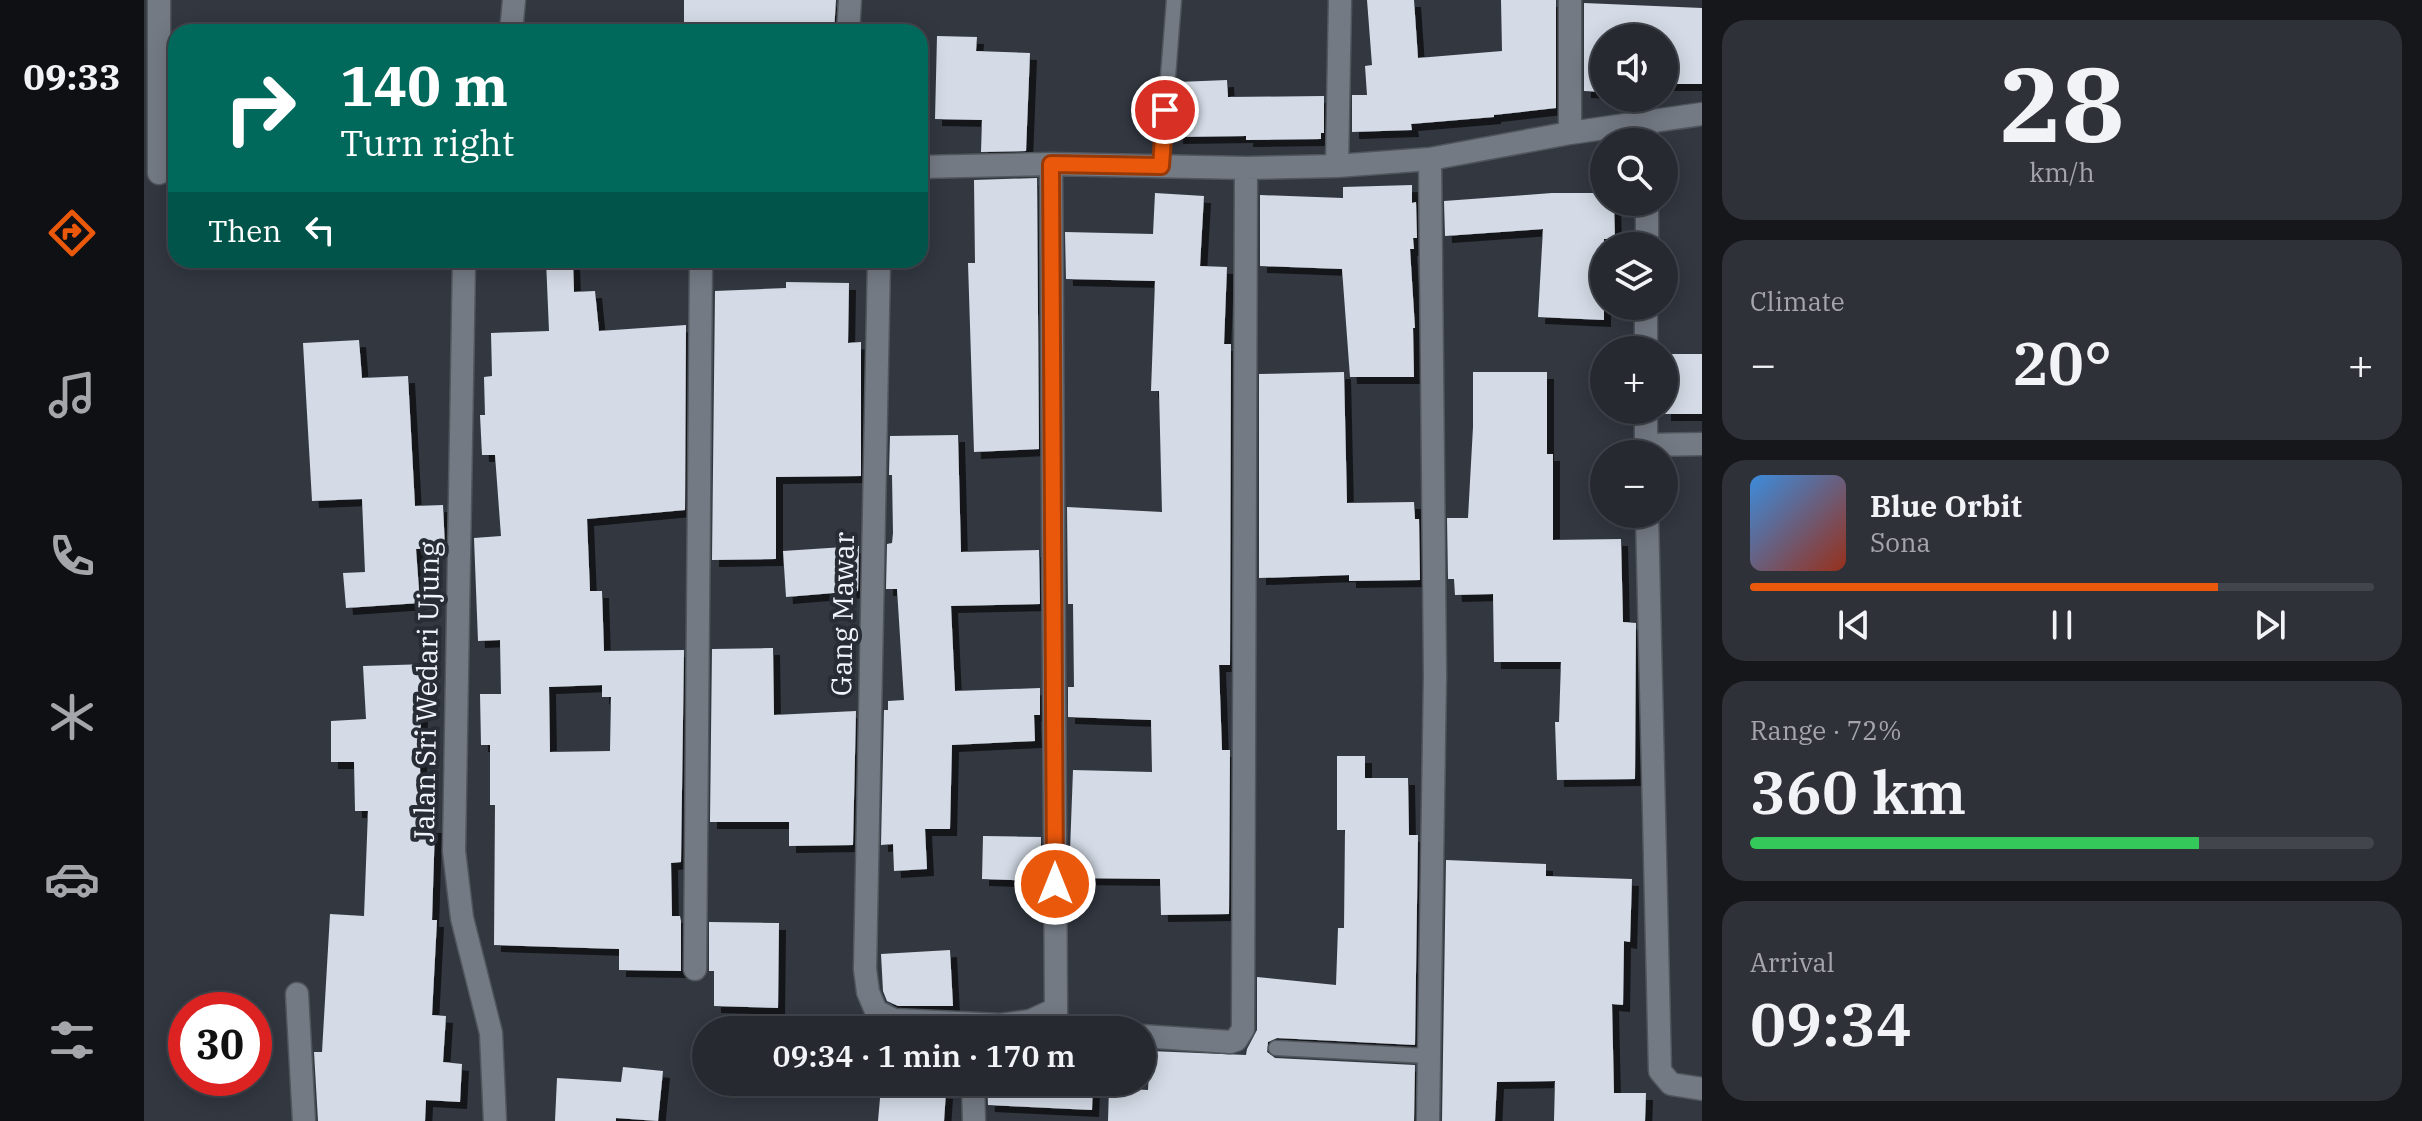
<!DOCTYPE html>
<html lang="en">
<head>
<meta charset="utf-8">
<style>
  :root { --surface:#262930; --page:#2e3138; --text:#f1f3f6; --muted:#a4a6ab; --line:#42454c; --accent:#ea580c }
  body { margin:0; font-family:"IBM Plex Serif",serif; background:var(--page); color:var(--text); height:100vh; display:flex; flex-direction:column; font-size:30px; white-space:nowrap }
  * { box-sizing:border-box; margin:0 }
  p { font-size:26px; color:var(--muted) }
  .icon { flex:none; width:44px; height:44px; fill:none; stroke:currentColor; stroke-width:2; stroke-linecap:round; stroke-linejoin:round }
  .map { position:relative; flex:1; overflow:hidden }
  .drawer { display:flex; flex-direction:column; gap:20px; padding:20px; background:#15171a; width:720px }
  .drawer>* { flex:none }
  .top-card { position:absolute; left:24px; top:24px; width:760px; height:244px; border-radius:24px; box-shadow:0 4px 20px #0003,0 0 0 2px var(--line); background:#00695c; color:#fff; overflow:hidden }
  .tools { position:absolute; left:1446px; top:24px; display:grid; gap:16px }
  .tools a { display:grid; place-items:center; width:88px; height:88px; border-radius:50%; background:var(--surface); box-shadow:0 4px 20px #0003,0 0 0 2px var(--line); font-size:40px }
  .speed { position:absolute; left:24px; top:992px; display:flex; gap:16px; font-size:40px; font-weight:700; text-align:center }
  .speed>* { display:grid; place-content:center; width:104px; height:104px; border-radius:50%; background:var(--surface); box-shadow:0 4px 20px #0003,0 0 0 2px var(--line); line-height:1 }
  .speed .limit { border:12px solid #d22; background:#fff; color:#111 }
  .pin { position:absolute; display:grid; place-items:center; width:68px; height:68px; color:#fff; margin:-34px; border:4px solid #fff; border-radius:50%; box-shadow:0 2px 8px #0007 }
  .me { position:absolute; width:88px; margin:-44px; rotate:0deg; stroke-linejoin:round; filter:drop-shadow(0 0 6px #0008) }
  .turn { display:flex; align-items:center; gap:28px; height:168px; padding:0 40px; font-size:36px }
  .turn .icon { width:104px; height:104px; stroke-width:2.5 }
  .turn b { display:block; font-size:56px; line-height:68px }
  .then { display:flex; align-items:center; height:76px; padding:0 40px; background:#0003; gap:16px; font-size:30px }
  .big { font-size:60px; font-weight:600; line-height:1.1 }
  .drawer .card { flex:1; display:flex; flex-direction:column; justify-content:center; gap:12px; min-width:0; padding:0 28px; border-radius:24px; background:var(--page) }
  .drawer .dial { align-items:center; gap:0 }
  .dial b { font-size:104px; line-height:1 }
  .song { display:flex; align-items:center; gap:24px }
  .cover { width:96px; height:96px; border-radius:12px; background:linear-gradient(135deg,hsl(210 70% 55%),hsl(10 70% 35%)) }
  .played { height:8px; border-radius:4px; background:linear-gradient(90deg,var(--accent) 75%,var(--line) 75%) }
  .keys { display:flex; justify-content:space-around; direction:ltr }
  .heat { display:flex; justify-content:space-between; align-items:center; font-size:44px; direction:ltr }
  .charge { height:12px; border-radius:6px; background:linear-gradient(90deg,#34c759 72%,var(--line) 0) }
  .trip { position:absolute; left:548px; top:1016px; width:464px; height:80px; border-radius:40px; background:var(--surface); box-shadow:0 4px 20px #0003,0 0 0 2px var(--line); font-weight:600; line-height:80px; text-align:center }
  main { display:flex; flex:1; min-height:0 }
  .tabs { display:flex; flex-direction:column; width:144px; justify-content:space-around; align-items:center; background:#0f1013; color:var(--muted) }
  .tabs .icon { width:56px; height:56px }
  .tabs .on { color:var(--accent) }
  .tabs b { font-size:36px; color:var(--text) }
  .map>svg:first-child { display:block }
</style>
</head>
<body>
<main>
<nav class="tabs">
<b>09:33</b>
<svg class="icon on" aria-label="directions" viewBox="0 0 24 24"><path d="M12 3l9 9-9 9-9-9zM9 14v-3h6M13 9l2 2-2 2"/></svg>
<svg class="icon" aria-label="music" viewBox="0 0 24 24"><path d="M9 18V5l10-2v13"/><circle cx="6" cy="18" r="3"/><circle cx="16" cy="16" r="3"/></svg>
<svg class="icon" aria-label="phone" viewBox="0 0 24 24"><path d="M5 4h4l2 5-3 2q2 4 5 5l2-3 5 2v4C11 20 4 13 5 4z"/></svg>
<svg class="icon" aria-label="climate" viewBox="0 0 24 24"><path d="M12 3v18M4 7l16 10M4 17L20 7"/></svg>
<svg class="icon" aria-label="car" viewBox="0 0 24 24"><path d="M5 17H2v-5l4-1 3-4h7l3 4 3 1v5h-3M9 17h6M6 11h13"/><circle cx="7" cy="17" r="2"/><circle cx="17" cy="17" r="2"/></svg>
<svg class="icon" aria-label="filters" viewBox="0 0 24 24"><path d="M4 7h16M4 17h16"/><circle cx="9" cy="7" r="2"/><circle cx="15" cy="17" r="2"/></svg>
</nav>
<div class="map">
<svg width="1558" height="1121" viewBox="0 0 1558 1121">
  <defs>
    <filter id="shadow"><feDropShadow dx="7" dy="7" stdDeviation="0" flood-color="#0009"/></filter>
  </defs>
  <rect width="100%" height="100%" fill="#323740"/>
  <path fill="#d4dbe6" fill-rule="evenodd" filter="url(#shadow)" d="M 540,0 L 692,0 L 690,32 L 540,32 Z
    M 1223,0 L 1270,0 L 1274,58 L 1358,51 L 1357,0 L 1412,0 L 1412,108 L 1350,115 L 1350,117 L 1267,124 L 1268,130 L 1208,132 L 1208,95 L 1223,95 L 1221,66 L 1228,65 Z
    M 1440,3 L 1558,8 L 1558,84 L 1520,84 L 1520,38 L 1460,38 L 1460,92 L 1440,91 Z
    M 793,36 L 833,37 L 832,51 L 886,53 L 882,151 L 837,152 L 838,120 L 791,119 Z
    M 1083,80 L 1084,97 L 1180,96 L 1180,133 L 1177,133 L 1177,139 L 1102,140 L 1102,136 L 1032,137 L 1034,82 Z
    M 893,178 L 895,449 L 830,452 L 824,263 L 831,263 L 830,180 Z
    M 1268,185 L 1268,203 L 1272,202 L 1273,238 L 1269,238 L 1270,249 L 1266,249 L 1271,328 L 1269,328 L 1270,377 L 1206,377 L 1198,269 L 1116,266 L 1116,195 L 1199,198 L 1199,187 Z
    M 1011,193 L 1060,196 L 1056,266 L 1083,267 L 1080,344 L 1087,344 L 1086,665 L 1075,665 L 1078,750 L 1086,750 L 1085,914 L 1017,915 L 1016,879 L 925,878 L 929,770 L 1008,772 L 1007,720 L 924,717 L 924,687 L 930,687 L 929,604 L 924,604 L 923,507 L 1018,512 L 1015,391 L 1007,391 L 1011,281 L 922,279 L 921,232 L 1009,234 Z
    M 1408,193 L 1460,193 L 1460,202 L 1470,202 L 1471,239 L 1460,239 L 1460,320 L 1394,317 L 1399,229 L 1301,236 L 1300,201 Z
    M 402,260 L 429,260 L 430,292 L 451,291 L 455,331 L 542,325 L 541,510 L 443,519 L 446,591 L 458,591 L 460,651 L 540,650 L 537,862 L 527,863 L 528,916 L 536,916 L 537,921 L 537,971 L 475,970 L 475,949 L 350,945 L 351,805 L 346,805 L 346,745 L 337,745 L 336,694 L 357,694 L 356,640 L 334,641 L 330,538 L 357,536 L 351,455 L 338,455 L 336,415 L 341,415 L 340,377 L 348,376 L 347,333 L 405,331 ZM 458,685 L 458,697 L 467,697 L 466,751 L 406,752 L 405,687 Z
    M 642,282 L 705,283 L 704,343 L 717,342 L 717,476 L 632,477 L 632,559 L 568,560 L 571,291 L 642,288 Z
    M 215,340 L 218,378 L 264,376 L 271,506 L 299,505 L 301,548 L 272,549 L 276,603 L 202,608 L 199,573 L 221,572 L 218,499 L 168,501 L 159,343 Z
    M 1520,354 L 1558,354 L 1558,414 L 1520,414 Z
    M 1200,372 L 1203,503 L 1270,502 L 1271,519 L 1275,519 L 1276,580 L 1205,581 L 1205,575 L 1115,578 L 1115,374 Z
    M 1329,372 L 1403,372 L 1403,454 L 1409,454 L 1409,540 L 1477,539 L 1479,622 L 1492,623 L 1491,779 L 1413,780 L 1411,722 L 1415,722 L 1417,662 L 1350,662 L 1349,594 L 1311,595 L 1310,579 L 1304,579 L 1303,518 L 1324,518 L 1329,427 Z
    M 814,435 L 817,552 L 895,550 L 896,604 L 807,606 L 811,691 L 896,688 L 896,715 L 890,715 L 891,741 L 808,745 L 806,829 L 781,829 L 783,869 L 750,871 L 749,844 L 737,845 L 740,710 L 744,710 L 744,701 L 760,700 L 753,589 L 742,589 L 743,544 L 748,543 L 749,533 L 748,475 L 745,475 L 746,436 Z
    M 715,546 L 714,591 L 642,597 L 639,551 Z
    M 629,648 L 630,715 L 712,711 L 709,845 L 645,846 L 645,822 L 566,822 L 568,649 Z
    M 284,664 L 287,708 L 277,708 L 276,767 L 278,826 L 291,826 L 288,920 L 293,920 L 288,1015 L 302,1016 L 299,1062 L 318,1064 L 316,1102 L 282,1100 L 281,1121 L 174,1121 L 170,1052 L 178,1052 L 186,914 L 220,916 L 224,811 L 211,811 L 210,762 L 187,762 L 187,721 L 222,719 L 219,666 Z
    M 1193,756 L 1221,756 L 1221,778 L 1264,778 L 1265,835 L 1274,835 L 1271,1045 L 1133,1038 L 1124,1042 L 1123,1052 L 1131,1058 L 1271,1065 L 1270,1121 L 964,1121 L 965,1088 L 1004,1090 L 1006,1051 L 1102,1055 L 1103,1049 L 1113,1030 L 1113,977 L 1192,985 L 1194,928 L 1200,928 L 1201,830 L 1193,830 Z
    M 839,836 L 897,837 L 897,881 L 838,879 Z
    M 1302,860 L 1402,864 L 1402,876 L 1488,879 L 1486,942 L 1480,941 L 1479,1005 L 1468,1004 L 1470,1093 L 1502,1093 L 1501,1121 L 1410,1121 L 1411,1081 L 1353,1082 L 1351,1121 L 1298,1121 Z
    M 565,922 L 635,923 L 634,1008 L 570,1006 L 570,971 L 565,971 Z
    M 806,950 L 809,1006 L 754,1006 L 743,1001 L 739,991 L 737,954 Z
    M 479,1067 L 519,1071 L 514,1121 L 472,1118 L 472,1121 L 411,1121 L 413,1078 L 477,1082 Z
    M 843,1082 L 949,1082 L 948,1110 L 844,1105 Z
    M 737,1087 L 802,1092 L 800,1121 L 734,1121 Z"/>
  <g fill="none" stroke-linecap="round" stroke-linejoin="round">
    <g stroke="#51565d" stroke-width="17">
      <path id="service" d="M 1017,166 L 1030,0
        M 1132,1048 L 1284,1056"/>
    </g>
    <g stroke="#51565d" stroke-width="25">
      <path id="minor" d="M 367,32 L 370,0
        M 704,32 L 706,0
        M 1426,133 L 1426,0
        M 1503,142 L 1503,121
        M 1193,166 L 1196,0
        M 776,167 L 907,164 L 1102,168 L 1193,166 L 1286,159 L 1426,133 L 1558,114
        M 15,173 L 15,0
        M 1503,246 L 1503,202
        M 320,260 L 310,851 L 318,918 L 347,1033 L 351,1121
        M 735,260 L 721,969 L 724,992 L 732,1011 L 750,1020 L 857,1025 L 886,1021 L 912,1009 L 907,164
        M 1502,350 L 1502,306
        M 1502,445 L 1558,444
        M 1502,454 L 1502,410
        M 1503,514 L 1516,1071 L 1527,1084 L 1558,1089
        M 551,969 L 557,260
        M 153,994 L 160,1121
        M 912,1009 L 912,1021 L 915,1028 L 934,1030
        M 998,1036 L 1086,1042 L 1092,1040 L 1099,1029 L 1102,168
        M 829,1082 L 830,1121
        M 1284,1121 L 1291,675 L 1286,159"/>
    </g>
    <use href="#service" stroke="#747a84" stroke-width="14"/>
    <use href="#minor" stroke="#747a84" stroke-width="22"/>
  </g>
  <g fill="none" stroke-linecap="round" stroke-linejoin="round">
    <g stroke="#983908" stroke-width="20">
      <path id="route" d="M 911,884 L 907,164 L 1017,166 L 1021,110"/>
    </g>
    <use href="#route" stroke="#ea580c" stroke-width="14"/>
  </g>
  <g text-anchor="middle" dominant-baseline="central" stroke-width="8" stroke-linejoin="round" paint-order="stroke">
    <g font-size="28" fill="#f1f4fa" stroke="#282d35">
      <text transform="translate(698 614) rotate(-89)">Gang Mawar</text>
      <text transform="translate(282 692) rotate(-89)">Jalan Sri Wedari Ujung</text>
    </g>
  </g>
</svg>
<div class="tools">
<a><svg class="icon" aria-label="sound" viewBox="0 0 24 24"><path d="M4 9h4l5-4v14l-5-4H4zM17 9q2 3 0 6"/></svg></a>
<a><svg class="icon" aria-label="search" viewBox="0 0 24 24"><circle cx="10" cy="10" r="6"/><path d="M15 15l6 6"/></svg></a>
<a><svg class="icon" aria-label="layers" viewBox="0 0 24 24"><path d="M12 4l9 5-9 5-9-5zM3 14l9 5 9-5"/></svg></a>
<a>+</a>
<a>−</a>
</div>
<div class="speed"><div class="limit">30</div></div>
<div class="pin" style="left:1021px;top:110px;background:#d93025"><svg class="icon" aria-label="arrive" viewBox="0 0 24 24"><path d="M6 21V4h12l-3 4 3 4H6"/></svg></div>
<svg class="me" style="left:911px;top:884px" viewBox="-20 -20 40 40"><circle r="17" fill="#ea580c" stroke="#fff" stroke-width="3"/><path d="M0-11L8 9 0 5-8 9z" fill="#fff"/></svg>
<div class="trip">09:34 · 1 min · 170 m</div>
<div class="top-card">
<div class="turn"><svg class="icon" aria-label="right" viewBox="0 0 24 24"><path d="M7 20v-9h11M14 6l5 5-5 5"/></svg><div><b>140 m</b>Turn right</div></div>
<div class="then">Then<svg class="icon" aria-label="left" viewBox="0 0 24 24"><path d="M17 20v-9H6M10 6l-5 5 5 5"/></svg></div>
</div>
</div>
<section class="drawer">
<div class="card dial"><b>28</b><p>km/h</p></div>
<div class="card"><p>Climate</p>
<div class="heat"><a>−</a><b class="big">20°</b><a>+</a></div>
</div>
<div class="card">
<div class="song"><i class="cover"></i><div><b>Blue Orbit</b><p>Sona</p></div></div>
<div class="played"></div>
<div class="keys"><svg class="icon" aria-label="previous" viewBox="0 0 24 24"><path d="M18 5L8 12l10 7zM5 5v14"/></svg><svg class="icon" aria-label="pause" viewBox="0 0 24 24"><path d="M8 5v14M16 5v14"/></svg><svg class="icon" aria-label="next" viewBox="0 0 24 24"><path d="M6 5l10 7-10 7zM19 5v14"/></svg></div>
</div>
<div class="card"><p>Range · 72%</p><b class="big">360 km</b><div class="charge"></div></div>
<div class="card"><p>Arrival</p><b class="big">09:34</b></div>
</section>
</main>
</body>
</html>
